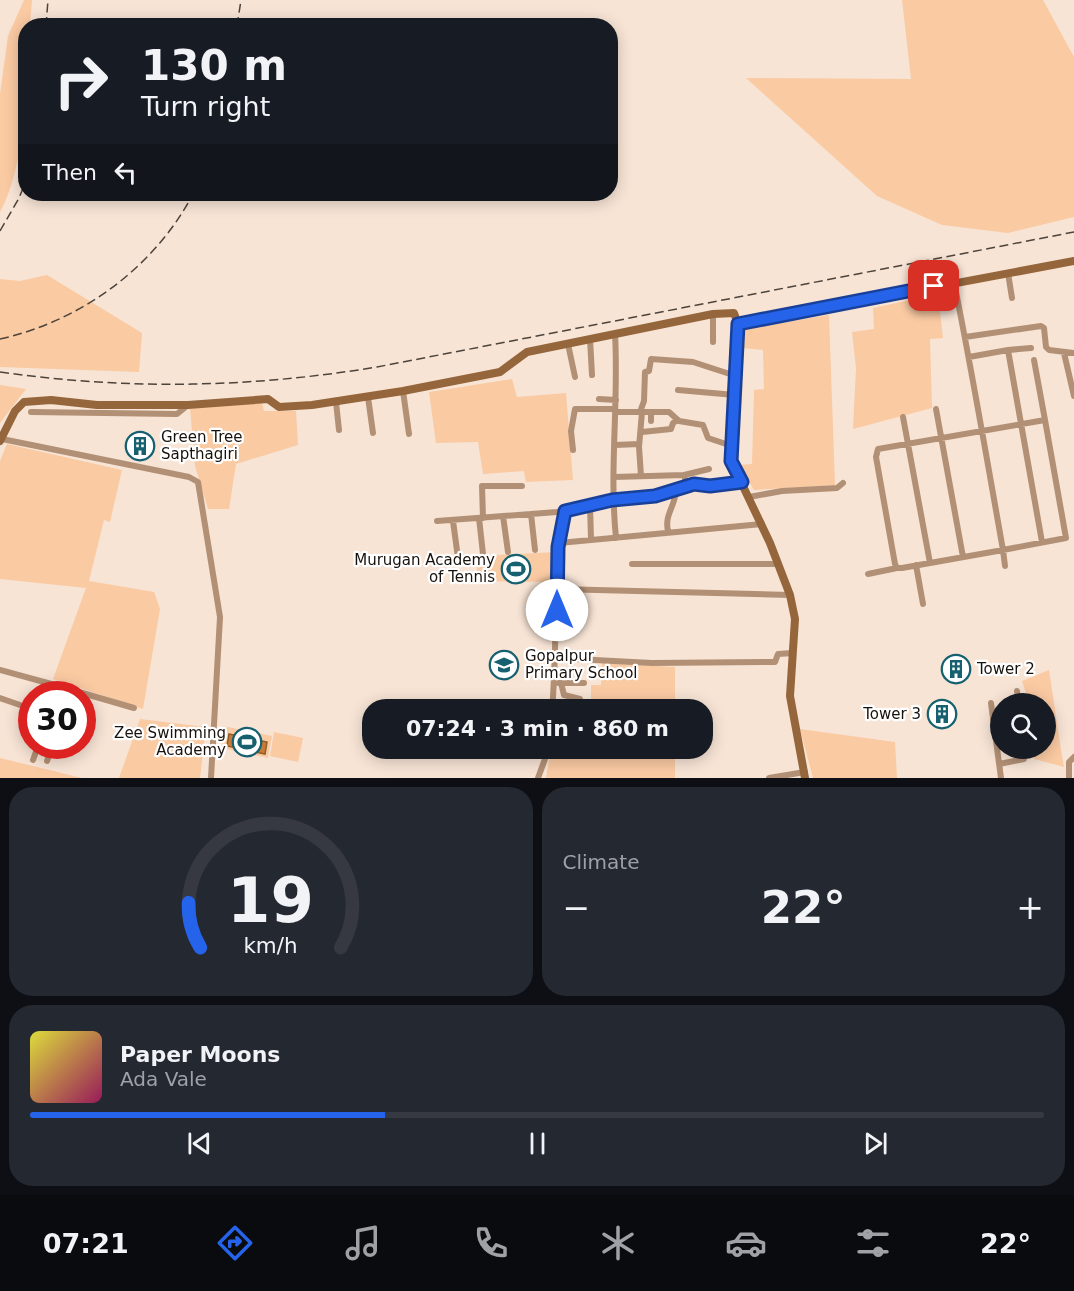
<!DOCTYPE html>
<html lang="en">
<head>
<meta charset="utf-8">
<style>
  :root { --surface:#171b24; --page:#242831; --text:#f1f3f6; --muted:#9ea1a6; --line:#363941; --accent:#2563eb }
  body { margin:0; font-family:"DejaVu Sans",sans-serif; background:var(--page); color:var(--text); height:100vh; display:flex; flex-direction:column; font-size:22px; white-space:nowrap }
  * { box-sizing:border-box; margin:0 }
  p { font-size:20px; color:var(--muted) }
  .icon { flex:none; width:33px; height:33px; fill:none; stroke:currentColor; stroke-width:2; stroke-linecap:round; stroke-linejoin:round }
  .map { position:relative; height:778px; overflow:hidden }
  .side { display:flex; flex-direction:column; gap:9px; padding:9px; background:#0d0f14; flex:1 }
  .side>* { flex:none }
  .hud { position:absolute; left:18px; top:18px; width:600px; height:183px; border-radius:24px; box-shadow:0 3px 15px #0003; background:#171b24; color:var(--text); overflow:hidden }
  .controls { position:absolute; left:990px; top:693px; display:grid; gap:12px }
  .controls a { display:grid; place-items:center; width:66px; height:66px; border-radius:50%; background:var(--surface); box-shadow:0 3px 15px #0003; font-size:30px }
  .speed { position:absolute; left:18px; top:681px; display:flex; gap:12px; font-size:30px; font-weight:700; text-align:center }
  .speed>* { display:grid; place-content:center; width:78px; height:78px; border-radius:50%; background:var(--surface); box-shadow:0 3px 15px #0003; line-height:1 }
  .speed .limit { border:9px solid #d22; background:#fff; color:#111 }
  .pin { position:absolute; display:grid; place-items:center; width:51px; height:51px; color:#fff; margin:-26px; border-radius:12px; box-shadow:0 3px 9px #0006 }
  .me { position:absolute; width:66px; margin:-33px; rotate:0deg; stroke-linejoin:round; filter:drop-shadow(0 0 4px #0008) }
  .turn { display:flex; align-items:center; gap:21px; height:126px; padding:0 24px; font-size:27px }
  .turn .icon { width:78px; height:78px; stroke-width:2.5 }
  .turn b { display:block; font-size:42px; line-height:51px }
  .then { display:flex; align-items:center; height:57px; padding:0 24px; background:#0003; gap:12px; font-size:22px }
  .big { font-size:45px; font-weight:600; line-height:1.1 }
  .side .tile { flex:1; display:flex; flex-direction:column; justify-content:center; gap:9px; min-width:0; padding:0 21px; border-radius:24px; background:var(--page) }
  .side .dial { align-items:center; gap:0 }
  .dial svg { height:156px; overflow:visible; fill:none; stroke:var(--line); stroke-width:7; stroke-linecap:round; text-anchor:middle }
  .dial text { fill:var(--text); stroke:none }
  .song { display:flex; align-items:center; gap:18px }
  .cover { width:72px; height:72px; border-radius:9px; background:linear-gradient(135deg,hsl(60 70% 55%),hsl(330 70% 35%)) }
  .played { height:6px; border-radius:3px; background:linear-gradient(90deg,var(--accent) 35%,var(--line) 35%) }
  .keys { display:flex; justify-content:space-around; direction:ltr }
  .heat { display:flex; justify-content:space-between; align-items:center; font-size:33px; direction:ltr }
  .side .tiles { flex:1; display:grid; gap:9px; grid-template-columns:1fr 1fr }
  .tile:last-child { grid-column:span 2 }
  .trip { position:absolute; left:362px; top:699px; width:351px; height:60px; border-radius:24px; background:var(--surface); box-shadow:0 3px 15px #0003; font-weight:600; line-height:60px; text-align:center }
  .menu { display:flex; height:96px; justify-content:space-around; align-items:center; background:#090b0e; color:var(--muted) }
  .menu .icon { width:42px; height:42px }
  .menu .on { color:var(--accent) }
  .menu b { font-size:27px; color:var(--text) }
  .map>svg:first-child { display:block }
</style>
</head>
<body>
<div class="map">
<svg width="1074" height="778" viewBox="0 0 1074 778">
  <rect width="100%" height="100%" fill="#f7e4d5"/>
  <path fill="#facaa3" d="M 24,0 L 32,0 L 30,25 L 26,26 C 26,80 27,164 0,212 L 0,94 L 8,36 Z
    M 902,0 L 1043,0 L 1074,57 L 1074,217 L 1008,233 L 942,225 L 877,196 L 746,78 L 911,79 Z
    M 47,275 L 142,333 L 139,372 L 0,367 L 0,279 L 20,281 Z
    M 938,294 L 943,338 L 930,339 L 932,408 L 853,429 L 856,368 L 852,332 L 874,329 L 873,308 Z
    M 829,315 L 835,485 L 754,490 L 739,465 L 752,464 L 754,390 L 764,389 L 763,350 L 743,348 L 745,329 Z
    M 512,379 L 517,397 L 566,393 L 573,480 L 526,482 L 524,471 L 483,474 L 478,442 L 436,443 L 429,392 Z
    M 0,385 L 26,389 L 0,423 Z
    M 262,403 L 264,411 L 296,411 L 298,445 L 236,464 L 229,509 L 208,509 L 195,466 L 190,408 Z
    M 7,444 L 122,470 L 110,522 L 104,520 L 89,581 L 154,592 L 160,609 L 143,709 L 53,679 L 86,588 L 0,579 L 0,461 Z
    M 556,552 L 555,582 L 477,581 L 477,556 Z
    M 602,663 L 675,667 L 675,709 L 591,710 L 591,685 L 601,685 Z
    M 1049,670 L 1062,756 L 1064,767 L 1034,759 L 1033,749 L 1046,748 L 1046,704 L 1029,703 L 1022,681 Z
    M 140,719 L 206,727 L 200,778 L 119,778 Z
    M 223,726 L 272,736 L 268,758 L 222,748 Z
    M 800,729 L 895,742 L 897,778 L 813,778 Z
    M 274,732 L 303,738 L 298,762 L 270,756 Z
    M 551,749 L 675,749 L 675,778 L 546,778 Z
    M 0,758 L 82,778 L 0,778 Z"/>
  <path fill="#c67c37" stroke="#925c2a" stroke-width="1.5" d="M 229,734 L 267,742 L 265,754 L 227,746 Z"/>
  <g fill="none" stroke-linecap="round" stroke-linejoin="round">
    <path stroke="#b29075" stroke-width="6" d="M 1008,273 L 1012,298
      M 954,282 C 972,371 987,460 1003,550 L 902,568 L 897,568 L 895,564 L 876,457 L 878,449 L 1045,420 L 1066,538 L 1003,550 L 1005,566
      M 713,314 L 713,342
      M 615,334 C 619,402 609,470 616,538
      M 965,337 L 1041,326 L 1044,328 L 1046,347 L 1049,350 L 1074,353
      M 590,339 L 592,375
      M 568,344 L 575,377
      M 1008,350 L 1031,348
      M 1064,353 L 1074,396
      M 969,357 L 1008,350 L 1042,542
      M 1034,360 L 1045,420
      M 678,390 L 735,395
      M 403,391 L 409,434
      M 368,397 L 373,433
      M 599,399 L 616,400
      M 336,402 L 339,430
      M 936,409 L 963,557
      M 31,412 L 177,414 L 188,405
      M 615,412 L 669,412 L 679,421 L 703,425 L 708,438 L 732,446
      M 640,412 L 644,401 L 645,372 L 649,371 L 651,359 L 693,362 L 736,376
      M 903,417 L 930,563
      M 651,421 L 651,412
      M 642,432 L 671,429 L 673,423 L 678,420
      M 2,439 L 189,477 L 198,482 L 220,617 L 211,778
      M 615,445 L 639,444
      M 573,450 L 571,431 L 575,409 L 615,409
      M 684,475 L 709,469
      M 641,476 L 639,447 L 642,412
      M 614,477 L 684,475 L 687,486
      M 749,497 L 782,491 L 837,488 L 843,483
      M 590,505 L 591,539
      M 531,514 L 535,550
      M 503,516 L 508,552
      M 479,518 L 483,554
      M 483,518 L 482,486 L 522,486
      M 437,521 L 557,512 L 612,500 L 655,496 L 694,484 L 710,486 L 742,482
      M 453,521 L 458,558
      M 668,531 C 664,514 676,506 676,489
      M 559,543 L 762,524
      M 632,564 L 778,564
      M 916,565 L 923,604
      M 868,574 L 897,568
      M 557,589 L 790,595
      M 556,658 L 652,663 L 771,662 L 775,662 L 778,654 L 793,653
      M 0,670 L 55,685 L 52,694
      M 558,683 L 584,683
      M 561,683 L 564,695 L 580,699
      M 55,685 L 134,708
      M 1017,691 L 1019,704
      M 0,698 L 20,705
      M 991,703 L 1001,778
      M 552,709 L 581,708
      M 552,710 C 558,643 552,576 565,511
      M 33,760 L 38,746
      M 47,761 L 52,746
      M 999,764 L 1024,759
      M 538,778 L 549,748
      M 769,778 L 805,772
      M 1069,778 L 1069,762 L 1074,757"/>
    <path stroke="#95653b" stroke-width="8" d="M 738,324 L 1074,261
      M 0,441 L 15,411 L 24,402 L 51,400 L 97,405 L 188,405 L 268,399 L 279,407 L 312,405 L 403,391 L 500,372 L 527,352 L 713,314 L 734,313 L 738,324 L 731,461 L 770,543 L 790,595 L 795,619 L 790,696 L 805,778"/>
    <path stroke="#4c433b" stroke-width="1.5" stroke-dasharray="9 4.5" stroke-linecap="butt" d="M 46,26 L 48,0
      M 237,26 L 241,0
      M 0,231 L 19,198 L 26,181
      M 0,339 C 81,321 154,268 193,194
      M 0,372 C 129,390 249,388 377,367 L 1074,232"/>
  </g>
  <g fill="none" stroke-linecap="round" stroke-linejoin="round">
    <g stroke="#184099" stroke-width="15">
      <path id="route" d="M 557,610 L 558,547 L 565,511 L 612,500 L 655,496 L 694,484 L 710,486 L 742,482 L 731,461 L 738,324 L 934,286"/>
    </g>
    <use href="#route" stroke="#2563eb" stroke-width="10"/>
  </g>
  <defs>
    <g id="building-ring" transform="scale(1.5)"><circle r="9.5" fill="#fff" stroke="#16606f" stroke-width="1.5"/><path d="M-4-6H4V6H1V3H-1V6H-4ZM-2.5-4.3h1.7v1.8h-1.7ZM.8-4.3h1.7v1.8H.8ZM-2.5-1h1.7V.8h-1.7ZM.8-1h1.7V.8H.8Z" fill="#16606f"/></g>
    <g id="stadium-ring" transform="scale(1.5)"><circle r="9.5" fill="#fff" stroke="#16606f" stroke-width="1.5"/><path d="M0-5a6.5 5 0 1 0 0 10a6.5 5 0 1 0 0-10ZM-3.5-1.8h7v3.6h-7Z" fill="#16606f"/></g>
    <g id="school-ring" transform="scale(1.5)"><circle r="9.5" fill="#fff" stroke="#16606f" stroke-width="1.5"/><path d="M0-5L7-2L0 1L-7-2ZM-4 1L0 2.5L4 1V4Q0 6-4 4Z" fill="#16606f"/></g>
  </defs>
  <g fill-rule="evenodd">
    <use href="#building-ring" x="140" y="446"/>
    <use href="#stadium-ring" x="516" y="569"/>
    <use href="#school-ring" x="504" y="665"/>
    <use href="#building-ring" x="956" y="669"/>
    <use href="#building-ring" x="942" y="714"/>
    <use href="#stadium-ring" x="247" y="742"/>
  </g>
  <g text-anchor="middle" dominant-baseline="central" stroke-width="4.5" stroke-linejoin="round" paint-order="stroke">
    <g font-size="15" fill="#18120d" stroke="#fff" text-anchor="start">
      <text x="161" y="437">Green Tree<tspan x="161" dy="17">Sapthagiri</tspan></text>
      <text x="495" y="560" text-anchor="end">Murugan Academy<tspan x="495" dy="17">of Tennis</tspan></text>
      <text x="525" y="656">Gopalpur<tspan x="525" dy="17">Primary School</tspan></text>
      <text x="977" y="669">Tower 2</text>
      <text x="921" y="714" text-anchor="end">Tower 3</text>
      <text x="226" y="733" text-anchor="end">Zee Swimming<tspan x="226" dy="17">Academy</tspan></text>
    </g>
  </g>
</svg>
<div class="controls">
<a><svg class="icon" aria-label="search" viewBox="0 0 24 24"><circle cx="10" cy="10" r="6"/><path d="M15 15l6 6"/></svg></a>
</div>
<div class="speed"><div class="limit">30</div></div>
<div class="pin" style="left:934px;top:286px;background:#d93025"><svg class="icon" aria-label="arrive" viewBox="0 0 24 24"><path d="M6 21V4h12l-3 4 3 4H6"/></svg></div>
<svg class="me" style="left:557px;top:610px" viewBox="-20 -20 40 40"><circle r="19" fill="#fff"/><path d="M0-13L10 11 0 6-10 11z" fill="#2563eb"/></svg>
<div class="trip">07:24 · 3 min · 860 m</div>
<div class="hud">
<div class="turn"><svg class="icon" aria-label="right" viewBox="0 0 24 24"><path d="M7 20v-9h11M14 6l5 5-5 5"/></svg><div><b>130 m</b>Turn right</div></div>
<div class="then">Then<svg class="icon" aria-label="left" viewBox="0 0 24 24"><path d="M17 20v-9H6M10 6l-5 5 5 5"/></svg></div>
</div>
</div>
<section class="side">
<div class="tiles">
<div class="tile dial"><svg viewBox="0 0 100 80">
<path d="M14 69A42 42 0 1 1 86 69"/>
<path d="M14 69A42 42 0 0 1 8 46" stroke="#2563eb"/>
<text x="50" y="56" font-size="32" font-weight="700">19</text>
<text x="50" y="72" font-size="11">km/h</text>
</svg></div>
<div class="tile"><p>Climate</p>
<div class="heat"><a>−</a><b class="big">22°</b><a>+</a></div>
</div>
<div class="tile">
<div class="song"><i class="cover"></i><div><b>Paper Moons</b><p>Ada Vale</p></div></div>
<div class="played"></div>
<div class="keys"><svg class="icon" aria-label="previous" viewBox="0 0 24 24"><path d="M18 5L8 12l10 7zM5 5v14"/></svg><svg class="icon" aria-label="pause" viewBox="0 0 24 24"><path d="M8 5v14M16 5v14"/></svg><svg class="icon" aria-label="next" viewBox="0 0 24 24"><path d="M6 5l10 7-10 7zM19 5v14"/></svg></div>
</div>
</div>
</section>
<nav class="menu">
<b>07:21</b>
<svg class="icon on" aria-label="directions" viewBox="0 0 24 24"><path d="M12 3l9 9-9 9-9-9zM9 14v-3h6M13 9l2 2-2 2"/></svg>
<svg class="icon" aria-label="music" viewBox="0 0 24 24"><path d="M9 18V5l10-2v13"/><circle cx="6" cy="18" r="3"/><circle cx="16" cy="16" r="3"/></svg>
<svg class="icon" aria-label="phone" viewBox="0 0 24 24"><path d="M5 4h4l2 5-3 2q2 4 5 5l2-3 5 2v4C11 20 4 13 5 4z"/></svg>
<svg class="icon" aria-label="climate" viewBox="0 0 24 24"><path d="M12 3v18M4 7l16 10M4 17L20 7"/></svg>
<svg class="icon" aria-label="car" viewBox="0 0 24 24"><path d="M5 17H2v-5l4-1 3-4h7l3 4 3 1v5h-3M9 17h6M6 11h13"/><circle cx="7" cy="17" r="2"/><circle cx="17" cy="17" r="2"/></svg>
<svg class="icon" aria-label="filters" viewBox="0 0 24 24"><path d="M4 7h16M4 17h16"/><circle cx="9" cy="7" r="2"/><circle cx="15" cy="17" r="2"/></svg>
<b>22°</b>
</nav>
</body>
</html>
